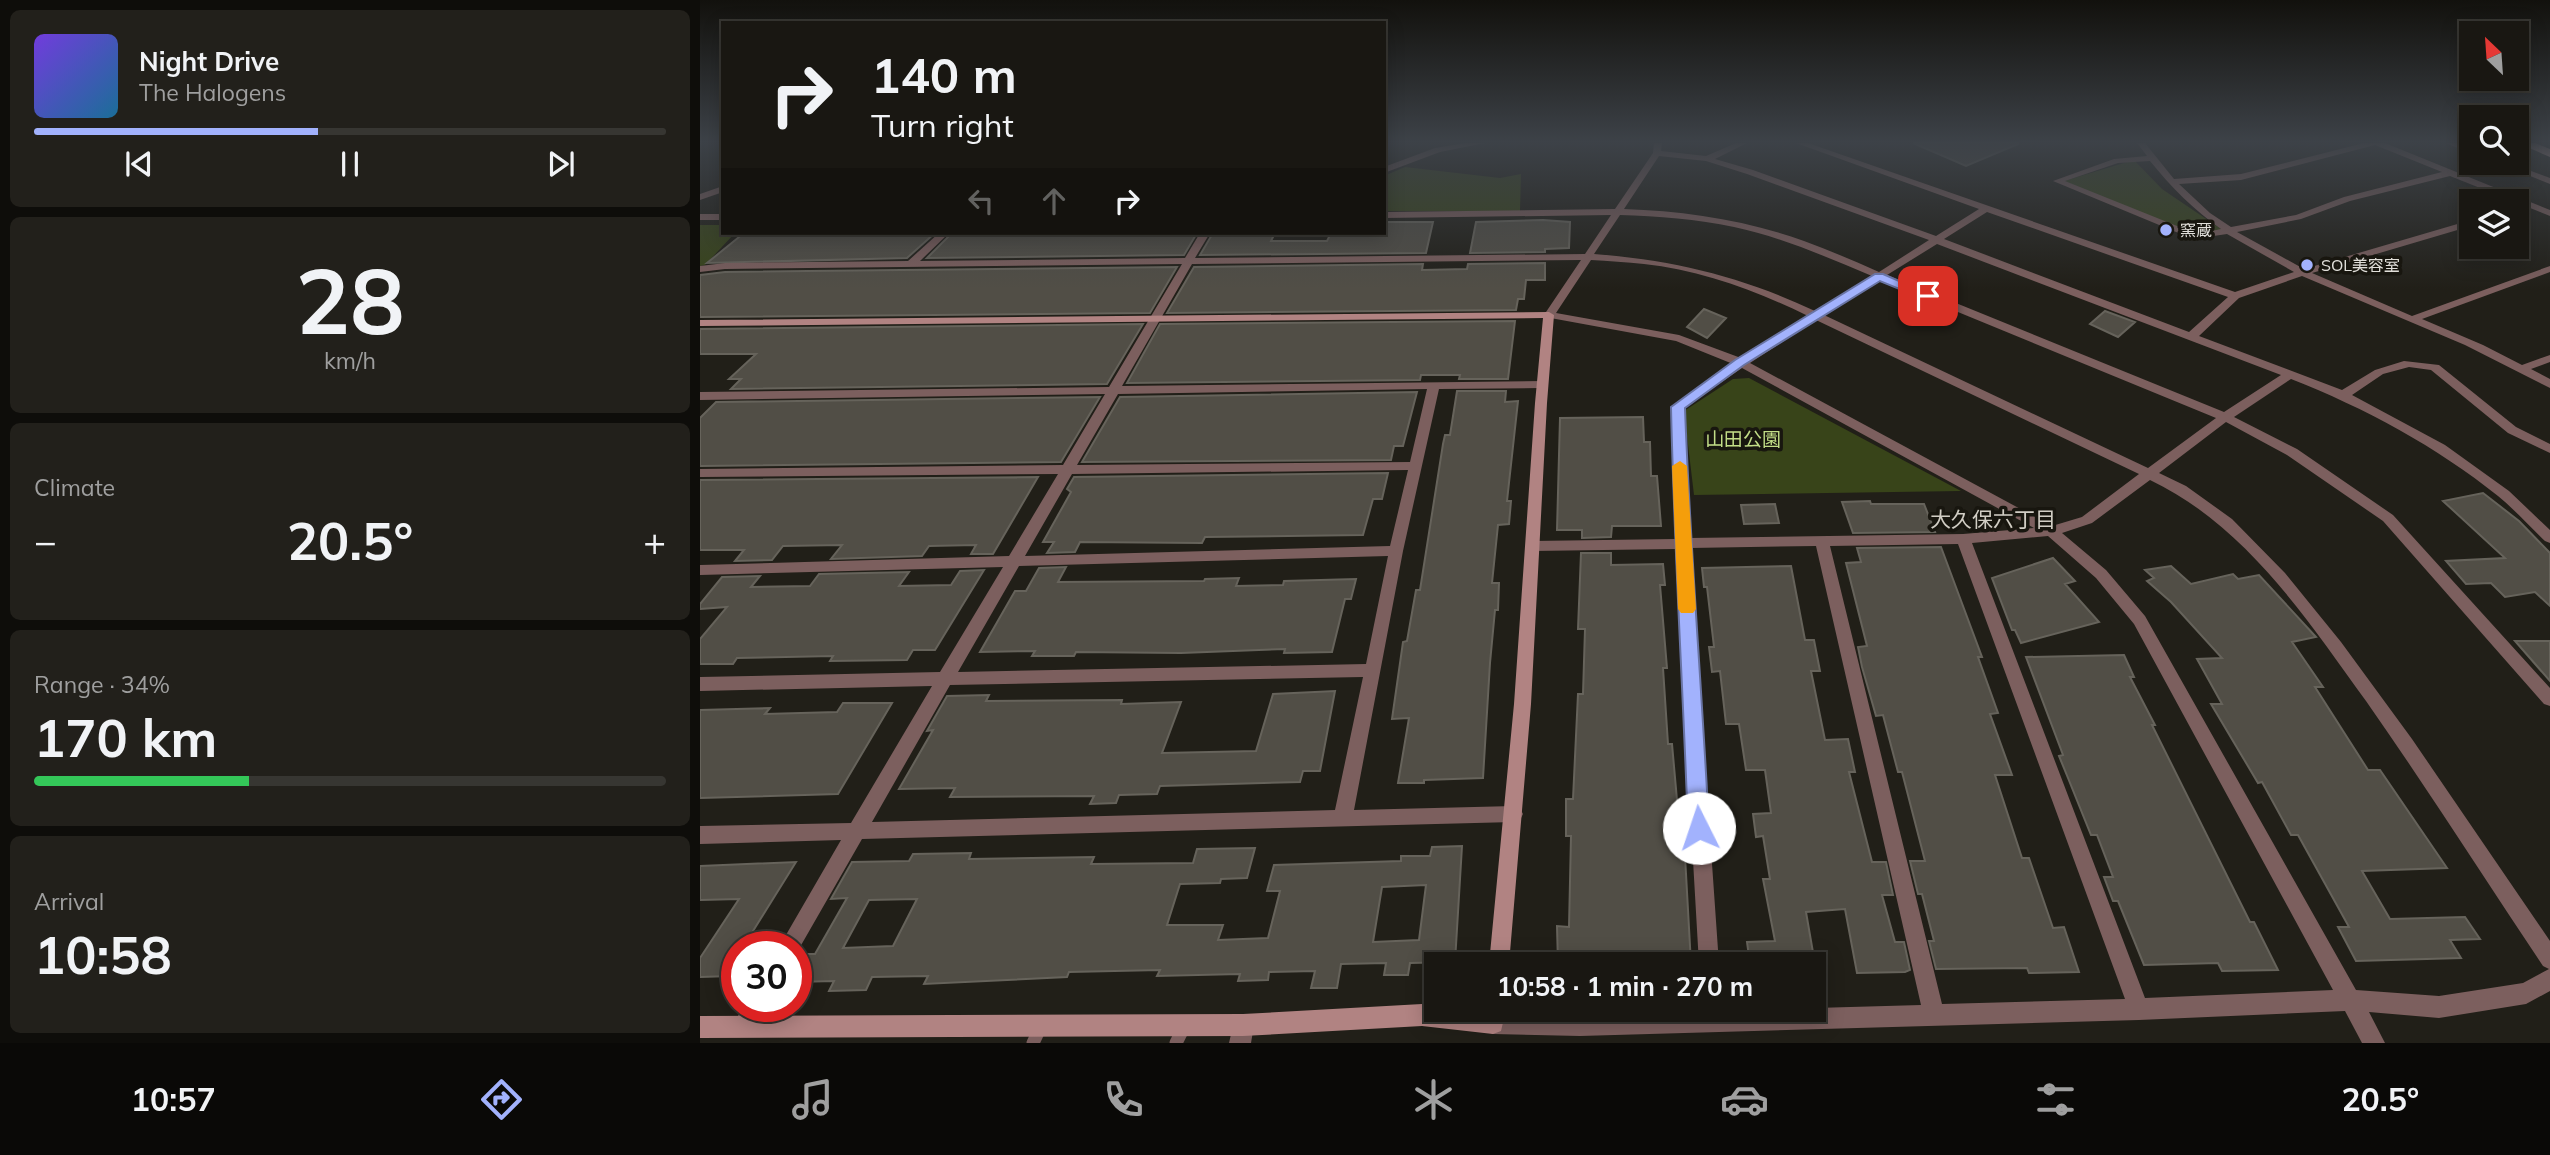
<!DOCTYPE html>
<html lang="en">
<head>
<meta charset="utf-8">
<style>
  :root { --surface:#191712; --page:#22201b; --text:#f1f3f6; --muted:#9f9f9f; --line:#373632; --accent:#a2b2fd }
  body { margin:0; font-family:Mulish,"Noto Sans JP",sans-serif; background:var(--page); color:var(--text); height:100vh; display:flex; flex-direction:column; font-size:26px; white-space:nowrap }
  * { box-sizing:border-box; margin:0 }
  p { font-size:23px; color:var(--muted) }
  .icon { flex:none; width:38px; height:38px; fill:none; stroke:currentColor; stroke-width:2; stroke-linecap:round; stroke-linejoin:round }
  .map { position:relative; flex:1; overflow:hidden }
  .panel { display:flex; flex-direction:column; gap:10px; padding:10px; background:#0e0d0a; width:700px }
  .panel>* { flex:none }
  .guide { position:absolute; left:21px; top:21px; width:665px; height:214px; border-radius:0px; box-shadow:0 4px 18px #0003,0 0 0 2px var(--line); background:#191712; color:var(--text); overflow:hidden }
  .needle { width:46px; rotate:335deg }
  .tools { position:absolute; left:1759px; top:21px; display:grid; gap:14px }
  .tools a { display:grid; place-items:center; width:70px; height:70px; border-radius:0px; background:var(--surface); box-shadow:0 4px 18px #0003,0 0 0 2px var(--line); font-size:35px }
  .speed { position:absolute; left:21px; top:931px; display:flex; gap:14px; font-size:35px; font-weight:700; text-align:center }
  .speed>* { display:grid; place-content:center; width:91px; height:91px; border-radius:50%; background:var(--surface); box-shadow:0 4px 18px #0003,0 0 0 2px var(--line); line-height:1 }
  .speed .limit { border:10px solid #d22; background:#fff; color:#111 }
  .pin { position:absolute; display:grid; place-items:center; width:60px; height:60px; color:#fff; margin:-30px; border-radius:14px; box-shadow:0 4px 10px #0006 }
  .me { position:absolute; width:77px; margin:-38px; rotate:356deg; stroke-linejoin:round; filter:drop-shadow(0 0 5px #0008) }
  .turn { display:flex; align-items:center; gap:24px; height:147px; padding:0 35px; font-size:32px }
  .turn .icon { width:91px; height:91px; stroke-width:2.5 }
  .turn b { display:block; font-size:49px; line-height:60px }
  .lanes { display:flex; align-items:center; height:66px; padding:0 35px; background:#0003; justify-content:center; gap:35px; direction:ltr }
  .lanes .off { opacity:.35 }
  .big { font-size:52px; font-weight:700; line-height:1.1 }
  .panel .widget { flex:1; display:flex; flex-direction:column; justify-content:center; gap:10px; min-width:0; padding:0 24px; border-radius:10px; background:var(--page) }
  .panel .dial { align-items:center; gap:0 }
  .dial b { font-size:91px; line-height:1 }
  .song { display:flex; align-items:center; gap:21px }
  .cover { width:84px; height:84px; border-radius:10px; background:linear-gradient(135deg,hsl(260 70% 55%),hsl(200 70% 35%)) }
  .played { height:7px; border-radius:4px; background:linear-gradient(90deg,var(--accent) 45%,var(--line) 45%) }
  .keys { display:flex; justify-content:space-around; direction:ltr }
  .heat { display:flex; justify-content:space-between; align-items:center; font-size:38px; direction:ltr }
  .charge { height:10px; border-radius:5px; background:linear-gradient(90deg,#34c759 34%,var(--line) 0) }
  .trip { position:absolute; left:724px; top:952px; width:402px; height:70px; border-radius:0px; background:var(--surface); box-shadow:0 4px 18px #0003,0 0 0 2px var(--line); font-weight:700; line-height:70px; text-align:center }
  .tab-bar { display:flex; height:112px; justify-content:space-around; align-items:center; background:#0a0907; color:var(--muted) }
  .tab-bar .icon { width:49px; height:49px }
  .tab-bar .on { color:var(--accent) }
  .tab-bar b { font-size:32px; color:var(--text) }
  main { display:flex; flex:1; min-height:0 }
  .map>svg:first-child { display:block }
</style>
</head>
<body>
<main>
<section class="panel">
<div class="widget">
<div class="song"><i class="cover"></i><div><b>Night Drive</b><p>The Halogens</p></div></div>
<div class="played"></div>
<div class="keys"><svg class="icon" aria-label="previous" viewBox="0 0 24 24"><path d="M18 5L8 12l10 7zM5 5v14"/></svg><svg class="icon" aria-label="pause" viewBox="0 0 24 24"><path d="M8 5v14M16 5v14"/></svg><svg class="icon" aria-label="next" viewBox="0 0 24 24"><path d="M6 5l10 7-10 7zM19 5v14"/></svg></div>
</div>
<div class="widget dial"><b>28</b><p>km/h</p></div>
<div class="widget"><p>Climate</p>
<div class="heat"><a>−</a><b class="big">20.5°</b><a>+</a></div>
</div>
<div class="widget"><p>Range · 34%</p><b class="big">170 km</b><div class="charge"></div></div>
<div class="widget"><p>Arrival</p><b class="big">10:58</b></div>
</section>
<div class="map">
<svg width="1850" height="1043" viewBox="0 0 1850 1043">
  <rect width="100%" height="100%" fill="#211f18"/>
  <path fill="#384419" d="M 1434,160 L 1462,189 L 1524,231 L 1496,236 L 1364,181 Z
    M 705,167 L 800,178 L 821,174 L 820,211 L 684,211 L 684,176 Z
    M 0,225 L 23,225 L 23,233 L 35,233 L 5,265 L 0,266 Z
    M 1049,378 L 1261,491 L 994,495 L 984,411 L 1033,379 Z"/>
  <path fill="#514e46" stroke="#66635b" stroke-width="2" fill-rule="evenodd" d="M 1213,143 L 1318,143 L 1318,144 L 1266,166 Z
    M 843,220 L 870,222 L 869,248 L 845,249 L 845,252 L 770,253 L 776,222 Z
    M 684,222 L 733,222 L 726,253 L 500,255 L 513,233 L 575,233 L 571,241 L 627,241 L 631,233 L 684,233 Z
    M 44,233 L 235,233 L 207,258 L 7,263 Z
    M 252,233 L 497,233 L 484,255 L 227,258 Z
    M 845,263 L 845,280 L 826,280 L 824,299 L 818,299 L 816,310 L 467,313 L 494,267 L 723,264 L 722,270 L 767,269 L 768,264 Z
    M 477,267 L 450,313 L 0,317 L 0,275 L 25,272 Z
    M 1004,309 L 1026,318 L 1007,338 L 987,327 Z
    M 1405,311 L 1435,322 L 1418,337 L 1390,324 Z
    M 815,321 L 808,379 L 759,379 L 760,375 L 721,375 L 720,380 L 427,383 L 460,324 Z
    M 443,324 L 407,384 L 31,389 L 41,379 L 29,379 L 56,354 L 0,354 L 0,329 Z
    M 757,391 L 806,391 L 805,402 L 818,401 L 807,501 L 811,501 L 809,524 L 798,525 L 792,583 L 799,583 L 798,610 L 795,610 L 790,663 L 783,778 L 724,780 L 724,783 L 698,783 L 709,718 L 692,719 L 703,642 L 707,641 L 716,590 L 720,590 L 743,444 L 745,435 L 750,435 Z
    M 717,392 L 703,446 L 694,446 L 691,460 L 382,462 L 420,397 Z
    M 400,397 L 361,462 L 0,466 L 0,418 L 16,402 Z
    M 943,417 L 944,442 L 950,442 L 951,476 L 957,476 L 961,526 L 912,526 L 911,537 L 882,538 L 882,530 L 857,530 L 860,418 Z
    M 688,473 L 682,499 L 673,499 L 663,535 L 505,537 L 502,543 L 380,542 L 375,552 L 347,553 L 354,542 L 343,542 L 371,492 L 367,489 L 374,477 Z
    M 338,477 L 293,554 L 271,554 L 276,545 L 229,546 L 222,556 L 131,559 L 142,545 L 83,546 L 72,560 L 35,561 L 44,550 L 0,550 L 0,480 Z
    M 1783,493 L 1819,521 L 1850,553 L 1850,606 L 1835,592 L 1805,597 L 1791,583 L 1766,584 L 1746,561 L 1805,558 L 1743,501 Z
    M 1170,501 L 1171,504 L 1224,504 L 1235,532 L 1153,533 L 1142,502 Z
    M 1075,504 L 1079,523 L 1044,524 L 1041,505 Z
    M 1241,547 L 1282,657 L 1278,657 L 1298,713 L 1290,714 L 1312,775 L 1295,775 L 1322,858 L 1329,858 L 1353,928 L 1364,927 L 1379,972 L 1329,973 L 1327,968 L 1236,969 L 1229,941 L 1234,941 L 1222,894 L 1218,894 L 1210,861 L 1225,861 L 1202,772 L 1198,772 L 1183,715 L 1176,716 L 1162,667 L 1158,647 L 1167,646 L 1146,563 L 1161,562 L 1157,548 Z
    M 881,553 L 911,553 L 911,565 L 963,564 L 965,585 L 960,585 L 967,668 L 963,668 L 968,744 L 972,744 L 982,856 L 985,856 L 991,964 L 858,964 L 857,926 L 869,927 L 871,836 L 866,836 L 866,799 L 873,799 L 878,694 L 883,694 L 885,629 L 878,629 Z
    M 1353,558 L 1375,581 L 1365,584 L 1399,622 L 1321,643 L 1315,630 L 1312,630 L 1292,578 Z
    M 1091,566 L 1105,640 L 1114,640 L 1120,671 L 1111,671 L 1125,740 L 1148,739 L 1155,772 L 1149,772 L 1172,862 L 1186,862 L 1193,895 L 1182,895 L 1195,942 L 1204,942 L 1210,970 L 1205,972 L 1157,973 L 1145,909 L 1106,912 L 1115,964 L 1050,964 L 1047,942 L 1075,941 L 1063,879 L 1070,879 L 1063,836 L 1056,837 L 1053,814 L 1071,813 L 1065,770 L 1046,770 L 1039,724 L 1026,724 L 1020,671 L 1012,672 L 1009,647 L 1014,647 L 1007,587 L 1004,587 L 1002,568 Z
    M 1471,566 L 1491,584 L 1533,574 L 1538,579 L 1559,575 L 1616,637 L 1592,642 L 1623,687 L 1615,687 L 1668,770 L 1680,770 L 1747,868 L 1662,871 L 1690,919 L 1765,917 L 1780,939 L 1750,940 L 1761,958 L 1656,961 L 1638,927 L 1649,927 L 1598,835 L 1591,835 L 1562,782 L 1558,783 L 1511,704 L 1522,704 L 1497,659 L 1522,658 L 1471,602 L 1447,581 L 1454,578 L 1445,570 Z
    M 366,567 L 358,582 L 504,581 L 505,579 L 539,578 L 536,586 L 583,585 L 584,581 L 656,579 L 651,599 L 645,599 L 632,652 L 584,653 L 585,649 L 481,653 L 376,652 L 374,656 L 332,656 L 335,651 L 280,652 L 315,591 L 326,591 L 339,568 Z
    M 284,570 L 235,650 L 213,650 L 207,660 L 130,661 L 133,656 L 37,658 L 33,664 L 0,664 L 0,639 L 27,607 L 0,609 L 0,604 L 22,577 L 60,576 L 51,587 L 110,586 L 119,574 L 209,572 L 199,586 L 251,585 L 260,571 Z
    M 1815,641 L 1850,641 L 1850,681 Z
    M 1424,655 L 1434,677 L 1430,677 L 1455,725 L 1452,725 L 1550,922 L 1554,922 L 1578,970 L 1522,971 L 1518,963 L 1444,965 L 1418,901 L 1413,901 L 1404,877 L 1413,877 L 1397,835 L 1391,835 L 1368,778 L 1359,756 L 1363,755 L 1326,657 Z
    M 635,691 L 620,771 L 603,771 L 600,782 L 460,786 L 457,794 L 419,795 L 416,803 L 390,804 L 394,796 L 250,797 L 255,788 L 199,789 L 233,730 L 227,731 L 247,696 L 289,695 L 286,701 L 422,700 L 421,704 L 481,702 L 462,753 L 556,751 L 573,694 Z
    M 143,703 L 192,703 L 138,794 L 0,798 L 0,710 L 70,708 L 65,714 L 137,712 Z
    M 762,846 L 755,962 L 710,963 L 708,975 L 684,975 L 686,963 L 641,964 L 637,988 L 611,988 L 615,971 L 569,972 L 568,980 L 538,981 L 540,974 L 457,976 L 460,970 L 369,972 L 367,977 L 224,984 L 228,976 L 172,977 L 166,990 L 129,991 L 134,981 L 96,982 L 96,969 L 105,954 L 115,954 L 147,898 L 131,899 L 152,862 L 209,861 L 213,854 L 271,853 L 269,859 L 394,857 L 391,864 L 493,863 L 497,849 L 555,848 L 547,878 L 521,879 L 520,883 L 480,884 L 467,925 L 523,925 L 518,940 L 568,938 L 580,891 L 567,891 L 574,865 L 701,861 L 701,856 L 730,856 L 732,847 ZM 726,885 L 719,940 L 673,942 L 682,887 ZM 217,899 L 193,946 L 143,948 L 169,900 Z
    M 96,862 L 43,947 L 37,947 L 37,967 L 31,976 L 0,977 L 0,958 L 39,899 L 0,900 L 0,866 Z"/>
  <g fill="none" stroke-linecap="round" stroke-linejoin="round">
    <path stroke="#7c5f5e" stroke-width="13" d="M 333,1043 L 341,1026
      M 476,1043 L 485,1025"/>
    <path fill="#7c5f5e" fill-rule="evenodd" d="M 766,143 L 785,143 L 740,152 L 684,173 L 684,167 L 735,148 Z
      M 954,143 L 962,143 L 961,151 L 1006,156 L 1036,143 L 1047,143 L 1015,159 L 1053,170 L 1236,236 L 1279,209 L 1096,143 L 1108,143 L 1535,292 L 1594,272 L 1527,234 L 1493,239 L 1353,181 L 1414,159 L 1447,156 L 1437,143 L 1445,143 L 1474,179 L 1541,174 L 1664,143 L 1685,143 L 1850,210 L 1850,216 L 1750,176 L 1650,201 L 1601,219 L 1537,232 L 1604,269 L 1771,220 L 1771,226 L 1612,273 L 1712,316 L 1850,266 L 1850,272 L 1722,319 L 1783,345 L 1822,365 L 1850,355 L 1850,362 L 1831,369 L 1850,379 L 1850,388 L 1765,345 L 1602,276 L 1539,298 L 1499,336 L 1642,390 L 1675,370 L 1704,361 L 1739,365 L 1816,427 L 1850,444 L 1850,453 L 1808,433 L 1731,370 L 1709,367 L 1683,374 L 1652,395 L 1745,445 L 1809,491 L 1850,530 L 1850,543 L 1845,541 C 1830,527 1815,510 1798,496 C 1737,447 1665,408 1591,379 L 1534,417 L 1597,449 L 1693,515 L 1850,688 L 1850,706 L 1844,704 L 1683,521 L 1587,455 L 1526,422 L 1459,473 L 1486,486 L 1532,519 L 1585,573 L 1641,642 L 1712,739 L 1850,941 L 1850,991 L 1826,1004 L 1739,1018 L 1669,1012 L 1685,1043 L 1662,1043 L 1645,1011 L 1439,1020 L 880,1036 L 793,1034 L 785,1031 L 782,1023 L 785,1015 L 793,1012 L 880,1014 L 1115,1010 L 1115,1008 L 1221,1005 L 1116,546 L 990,548 L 1019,964 L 999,964 L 975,549 L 833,551 L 826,546 L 833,541 L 975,539 L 972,407 L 1033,364 L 976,341 L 845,317 L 844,315 L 881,260 L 492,264 L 422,386 L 844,381 L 846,384 L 840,388 L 739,389 L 703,551 L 654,810 L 814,806 L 820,808 L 823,814 L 820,820 L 814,822 L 162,839 L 96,954 L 96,947 L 79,947 L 141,840 L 0,844 L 0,826 L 151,823 L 232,686 L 0,691 L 0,677 L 240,672 L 303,567 L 0,575 L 0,565 L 309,556 L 358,474 L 0,477 L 0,469 L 363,465 L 405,394 L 0,400 L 0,392 L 409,387 L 482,264 L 25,269 L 0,272 L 0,266 L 25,263 L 208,261 L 239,233 L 249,233 L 220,261 L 485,258 L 500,233 L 510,233 L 495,258 L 885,254 L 911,215 L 684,218 L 684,212 L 915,209 L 953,153 ZM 1675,145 L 1742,172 L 1644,197 L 1596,215 L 1531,227 L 1510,213 L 1479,184 L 1541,180 ZM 959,156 L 1006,161 L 1047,174 L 1229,240 L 1179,272 C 1154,261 1129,250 1104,241 C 1046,220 985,211 924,209 ZM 1450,161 C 1471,187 1494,210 1521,229 L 1497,234 L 1365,181 L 1418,163 ZM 1287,212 L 1528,297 L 1489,332 L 1244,239 ZM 920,215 C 958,216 997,219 1034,227 C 1082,237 1126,257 1172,276 L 1115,311 C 1043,277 974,260 894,254 ZM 1237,244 L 1581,375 L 1524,412 L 1187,275 ZM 891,260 C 908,261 927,262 944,264 C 1001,270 1057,291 1108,316 L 1041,358 L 979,335 L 856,313 ZM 1180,280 L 1516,418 L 1448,468 L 1124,315 ZM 1116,320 L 1439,474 L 1382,517 L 1352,526 L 1050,363 ZM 1042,368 L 1334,528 L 1263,534 L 989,538 L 984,408 ZM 727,389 L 710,462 L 377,465 L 418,394 ZM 708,470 L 690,546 L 325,556 L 372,474 ZM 1450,480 C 1545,525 1606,618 1666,701 C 1727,788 1784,878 1843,966 L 1849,969 L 1823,983 L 1739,996 L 1656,990 L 1445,616 L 1406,570 L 1362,533 L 1392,523 ZM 1348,536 L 1396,578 L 1434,624 L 1633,990 L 1445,998 L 1272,543 ZM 1258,544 L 1425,999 L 1242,1004 L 1130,546 ZM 688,556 L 666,664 L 258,672 L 319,566 ZM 663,677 L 635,810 L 172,822 L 250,685 Z
      M 1746,143 L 1757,143 L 1771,148 L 1771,154 Z
      M 1798,163 L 1809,163 L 1850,178 L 1850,184 Z
      M 23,186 L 23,192 L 0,200 L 0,194 Z
      M 0,214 L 23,214 L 23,220 L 0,220 Z
      M 43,1006 L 66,1006 L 52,1034 L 44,1037 L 36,1034 L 33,1026 Z
      M 543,1014 L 551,1017 L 554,1025 L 551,1043 L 529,1043 L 535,1017 Z"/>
    <path fill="#b18382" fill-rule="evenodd" d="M 849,312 L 854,315 L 847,403 L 831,704 L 809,964 L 789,964 L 814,704 L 835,403 L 843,318 L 0,326 L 0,320 Z
      M 722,1004 L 737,1006 L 737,1010 L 806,1010 L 801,1031 L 793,1034 L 722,1026 L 543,1036 L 0,1038 L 0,1016 L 543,1014 Z"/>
    <path fill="#f7bdbc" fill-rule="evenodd" d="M 1818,143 L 1835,143 L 1850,149 L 1850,157 Z"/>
  </g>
  <linearGradient id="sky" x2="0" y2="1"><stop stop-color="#12110d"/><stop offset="0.49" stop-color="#3d4248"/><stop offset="1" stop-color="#3d4248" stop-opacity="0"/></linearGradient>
  <rect width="1850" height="289" fill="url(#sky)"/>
  <path fill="#a2b2fd" stroke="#6974a4" stroke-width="2" d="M 1175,274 L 1183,274 L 1234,296 L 1224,299 L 1180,281 L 1044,365 L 985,408 C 990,548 1002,688 1009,828 L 1006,834 L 999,837 L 991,834 L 988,828 C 983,687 974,547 971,407 L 1035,360 Z"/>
  <path fill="#f59e0b" d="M 980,461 L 987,466 L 996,609 L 993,613 L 981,613 L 978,609 L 972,466 Z"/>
  <g fill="#a2b2fd" stroke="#18160f" stroke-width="2.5">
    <circle cx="1466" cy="230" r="7"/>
    <circle cx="1607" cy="265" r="7"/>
  </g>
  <g text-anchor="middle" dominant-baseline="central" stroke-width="7" stroke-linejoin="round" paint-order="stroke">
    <g font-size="16" fill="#e1dfda" stroke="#18160f" text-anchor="start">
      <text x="1480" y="230">窯蔵</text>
      <text x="1621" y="265">SOL美容室</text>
    </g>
    <g font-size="19" fill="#c2dd87" stroke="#18160f">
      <text x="1043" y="439">山田公園</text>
    </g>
    <g font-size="21" fill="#d1cdc4" stroke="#18160f">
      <text x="1293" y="519">大久保六丁目</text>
    </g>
  </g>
</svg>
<div class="tools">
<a><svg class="needle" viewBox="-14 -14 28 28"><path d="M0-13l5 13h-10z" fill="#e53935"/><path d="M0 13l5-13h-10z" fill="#9f9f9f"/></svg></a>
<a><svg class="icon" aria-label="search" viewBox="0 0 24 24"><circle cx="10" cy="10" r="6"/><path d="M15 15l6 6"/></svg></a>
<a><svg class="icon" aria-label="layers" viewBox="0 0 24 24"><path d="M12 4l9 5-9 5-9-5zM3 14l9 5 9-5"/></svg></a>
</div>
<div class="speed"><div class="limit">30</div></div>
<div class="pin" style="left:1228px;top:296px;background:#d93025"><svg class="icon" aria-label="arrive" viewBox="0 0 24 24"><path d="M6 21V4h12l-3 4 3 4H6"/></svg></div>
<svg class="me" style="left:999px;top:828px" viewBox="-20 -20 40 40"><circle r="19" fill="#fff"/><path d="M0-13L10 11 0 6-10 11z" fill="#a2b2fd"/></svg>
<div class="trip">10:58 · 1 min · 270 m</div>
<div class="guide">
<div class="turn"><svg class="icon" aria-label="right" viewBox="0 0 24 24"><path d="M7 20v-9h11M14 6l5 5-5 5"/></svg><div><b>140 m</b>Turn right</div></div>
<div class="lanes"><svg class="icon off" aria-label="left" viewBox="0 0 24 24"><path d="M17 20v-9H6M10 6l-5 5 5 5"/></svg><svg class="icon off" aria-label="ahead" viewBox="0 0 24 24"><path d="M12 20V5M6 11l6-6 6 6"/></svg><svg class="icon" aria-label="right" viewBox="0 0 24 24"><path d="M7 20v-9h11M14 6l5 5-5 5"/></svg></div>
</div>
</div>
</main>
<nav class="tab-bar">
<b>10:57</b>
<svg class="icon on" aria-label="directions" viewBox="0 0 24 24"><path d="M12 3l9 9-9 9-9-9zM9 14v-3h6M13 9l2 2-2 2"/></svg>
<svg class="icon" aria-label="music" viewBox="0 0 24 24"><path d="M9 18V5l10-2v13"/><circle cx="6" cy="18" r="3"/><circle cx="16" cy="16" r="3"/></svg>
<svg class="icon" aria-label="phone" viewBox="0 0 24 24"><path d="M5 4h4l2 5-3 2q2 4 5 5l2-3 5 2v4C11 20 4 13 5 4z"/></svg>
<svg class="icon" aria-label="climate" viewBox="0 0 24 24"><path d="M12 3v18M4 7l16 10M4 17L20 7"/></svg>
<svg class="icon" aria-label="car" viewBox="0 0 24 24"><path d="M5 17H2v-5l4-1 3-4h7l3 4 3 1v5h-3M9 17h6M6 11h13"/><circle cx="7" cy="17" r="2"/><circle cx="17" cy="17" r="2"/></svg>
<svg class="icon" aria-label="filters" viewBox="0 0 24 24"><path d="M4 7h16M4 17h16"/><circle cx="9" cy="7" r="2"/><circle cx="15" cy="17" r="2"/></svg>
<b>20.5°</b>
</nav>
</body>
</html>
